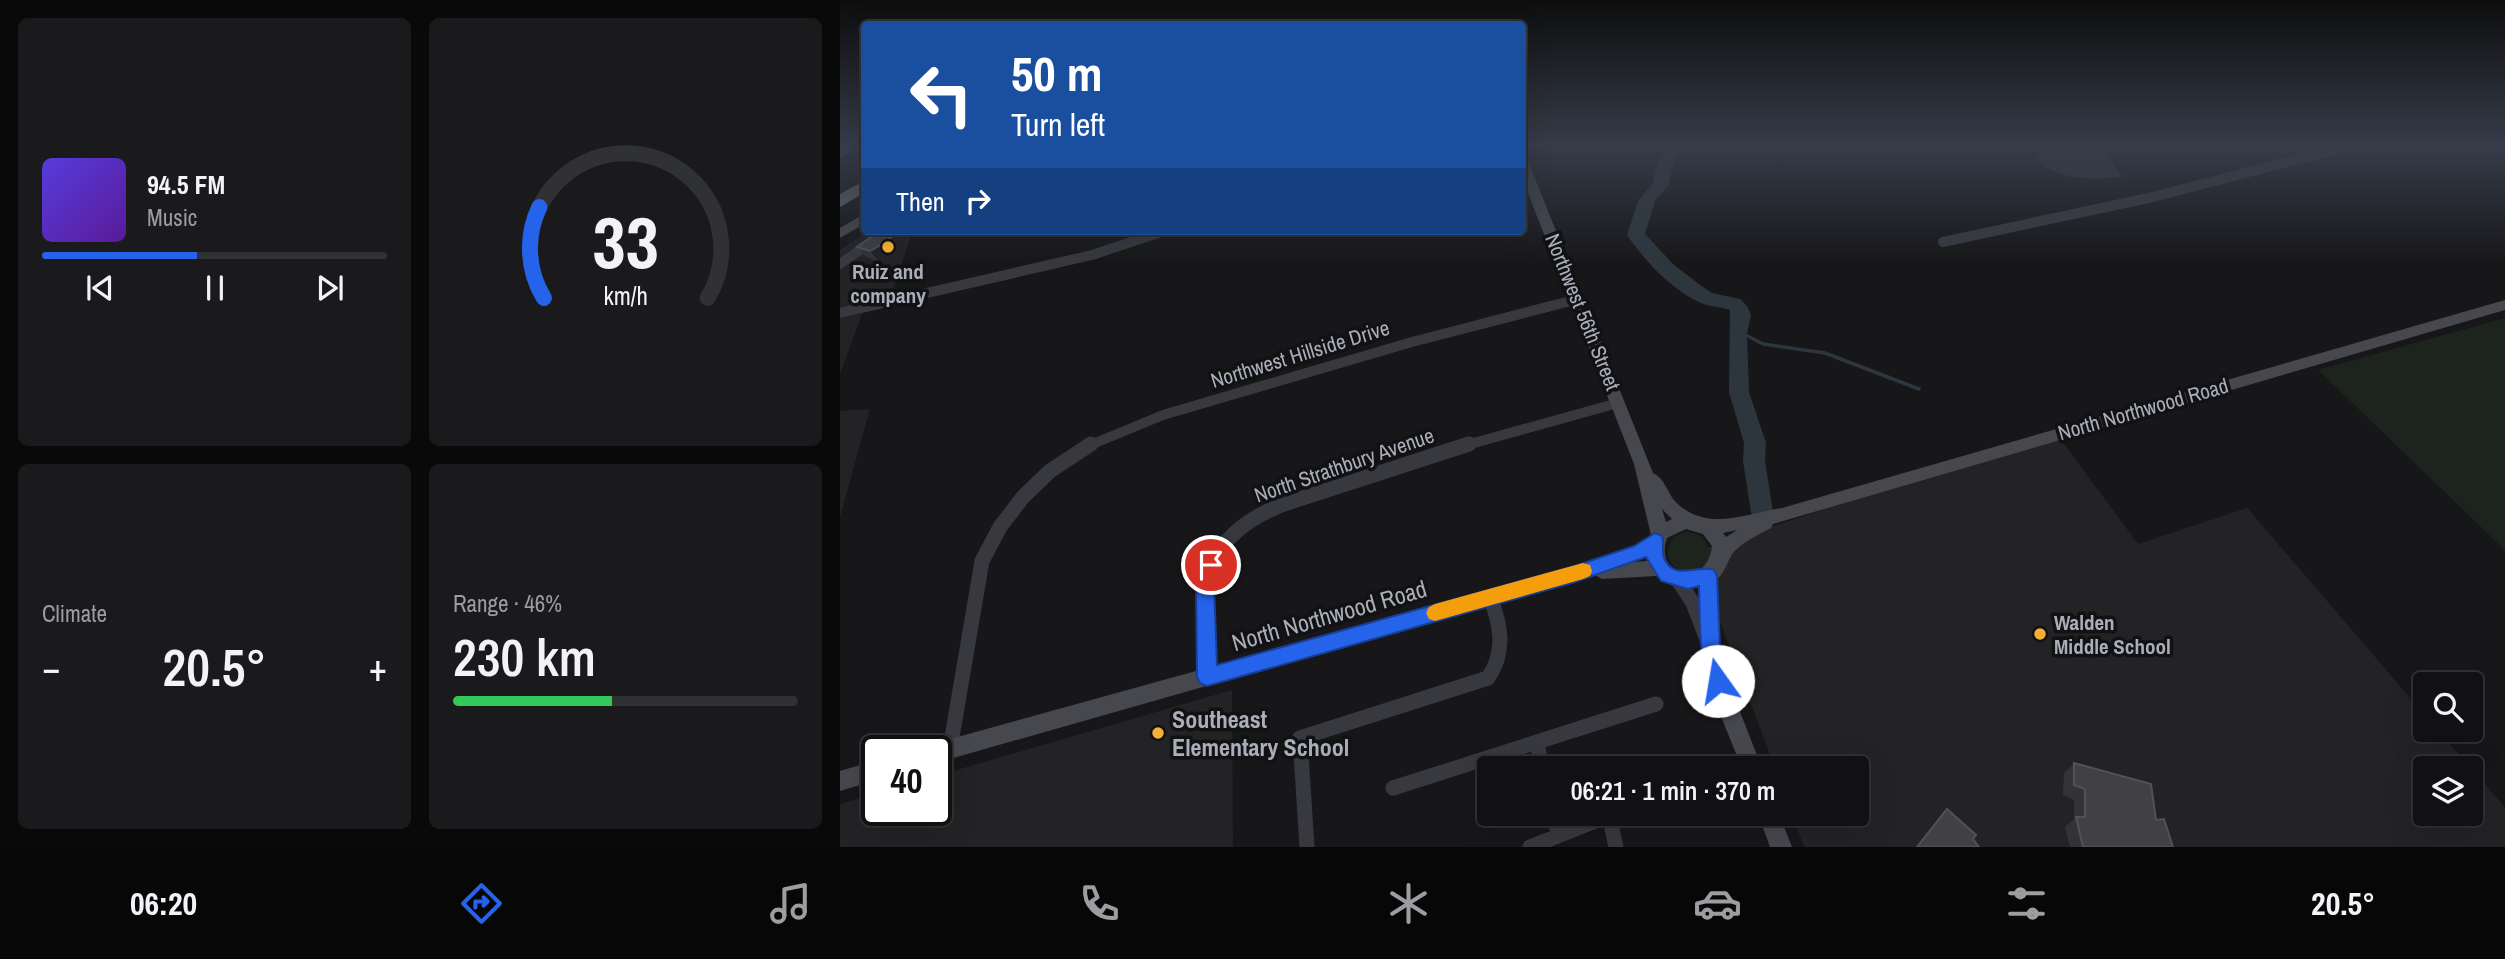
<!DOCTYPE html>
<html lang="en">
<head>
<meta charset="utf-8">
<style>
  :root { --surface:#111113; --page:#1a1a1c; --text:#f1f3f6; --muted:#9c9da0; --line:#303133; --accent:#2563eb }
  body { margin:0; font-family:"Archivo Narrow",sans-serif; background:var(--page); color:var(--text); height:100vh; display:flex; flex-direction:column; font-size:26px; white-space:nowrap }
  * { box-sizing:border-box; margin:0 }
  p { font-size:23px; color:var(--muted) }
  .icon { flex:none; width:38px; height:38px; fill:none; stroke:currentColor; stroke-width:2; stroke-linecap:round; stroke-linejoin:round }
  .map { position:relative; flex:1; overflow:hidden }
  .panel { display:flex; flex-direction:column; gap:18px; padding:18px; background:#09090a; width:840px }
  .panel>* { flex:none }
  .top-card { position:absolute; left:21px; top:21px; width:665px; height:214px; border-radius:7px; box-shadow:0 7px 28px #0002,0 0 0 2px var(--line); background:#1a4fa0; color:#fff; overflow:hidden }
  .controls { position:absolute; left:1573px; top:672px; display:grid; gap:14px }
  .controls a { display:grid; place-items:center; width:70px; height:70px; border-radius:7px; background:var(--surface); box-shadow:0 7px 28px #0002,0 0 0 2px var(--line); font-size:35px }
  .speed { position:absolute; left:21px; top:735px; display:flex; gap:14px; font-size:35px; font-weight:700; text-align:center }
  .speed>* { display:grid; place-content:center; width:91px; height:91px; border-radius:50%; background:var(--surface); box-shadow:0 7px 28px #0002,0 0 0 2px var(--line); line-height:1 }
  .speed .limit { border:4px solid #111; border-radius:10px; background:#fff; color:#111 }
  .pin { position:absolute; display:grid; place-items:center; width:60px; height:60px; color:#fff; margin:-30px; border:4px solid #fff; border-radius:50%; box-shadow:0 2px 7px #0007 }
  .me { position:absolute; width:77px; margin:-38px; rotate:347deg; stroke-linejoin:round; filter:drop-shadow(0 0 5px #0008) }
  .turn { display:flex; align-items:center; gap:24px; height:147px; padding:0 35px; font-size:32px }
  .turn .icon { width:91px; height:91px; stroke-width:2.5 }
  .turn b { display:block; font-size:49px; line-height:60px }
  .then { display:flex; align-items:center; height:66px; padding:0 35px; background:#0003; gap:14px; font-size:26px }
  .big { font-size:52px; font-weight:600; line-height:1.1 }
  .panel .card { flex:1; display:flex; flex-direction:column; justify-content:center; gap:10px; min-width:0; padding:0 24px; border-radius:10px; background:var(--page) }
  .panel .dial { align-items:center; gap:0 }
  .dial svg { height:182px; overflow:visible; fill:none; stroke:var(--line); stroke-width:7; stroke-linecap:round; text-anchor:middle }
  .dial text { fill:var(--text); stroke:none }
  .song { display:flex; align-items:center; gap:21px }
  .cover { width:84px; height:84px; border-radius:10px; background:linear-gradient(135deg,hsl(250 70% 55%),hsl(270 70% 35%)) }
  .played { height:7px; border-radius:4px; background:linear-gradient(90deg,var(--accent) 45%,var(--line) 45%) }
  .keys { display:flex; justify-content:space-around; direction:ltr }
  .heat { display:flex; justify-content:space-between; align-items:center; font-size:38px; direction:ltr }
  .charge { height:10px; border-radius:5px; background:linear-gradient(90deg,#34c759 46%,var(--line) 0) }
  .panel .tiles { flex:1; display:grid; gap:18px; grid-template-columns:repeat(2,1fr) }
  .trip { position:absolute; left:637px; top:756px; width:392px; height:70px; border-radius:7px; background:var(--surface); box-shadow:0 7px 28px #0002,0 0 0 2px var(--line); font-weight:600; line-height:70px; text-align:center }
  .dock { display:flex; height:112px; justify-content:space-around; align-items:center; background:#070708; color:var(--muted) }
  .dock .icon { width:49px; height:49px }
  .dock .active { color:var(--accent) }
  .dock b { font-size:32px; color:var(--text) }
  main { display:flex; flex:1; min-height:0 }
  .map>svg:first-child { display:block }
</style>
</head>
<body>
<main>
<section class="panel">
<div class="tiles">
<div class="card">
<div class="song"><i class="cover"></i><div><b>94.5 FM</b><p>Music</p></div></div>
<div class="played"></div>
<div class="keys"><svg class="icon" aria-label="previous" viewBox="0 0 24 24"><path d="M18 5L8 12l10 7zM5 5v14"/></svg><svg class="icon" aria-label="pause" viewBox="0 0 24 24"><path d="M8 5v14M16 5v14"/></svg><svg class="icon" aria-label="next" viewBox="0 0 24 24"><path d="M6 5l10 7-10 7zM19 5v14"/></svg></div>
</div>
<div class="card dial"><svg viewBox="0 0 100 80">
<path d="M14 69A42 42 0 1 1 86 69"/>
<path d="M14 69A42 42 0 0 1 12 29" stroke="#2563eb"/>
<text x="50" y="56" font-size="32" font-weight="700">33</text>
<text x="50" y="72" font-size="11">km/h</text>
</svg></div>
<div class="card"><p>Climate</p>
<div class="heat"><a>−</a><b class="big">20.5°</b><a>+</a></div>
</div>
<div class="card"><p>Range · 46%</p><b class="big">230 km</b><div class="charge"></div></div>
</div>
</section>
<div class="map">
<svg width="1665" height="847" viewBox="0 0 1665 847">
  <rect width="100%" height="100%" fill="#171719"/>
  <path fill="#232326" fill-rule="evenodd" d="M 28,231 L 72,231 L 50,301 L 0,309 L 0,250 Z
    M 22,314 L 0,374 L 0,316 Z
    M 30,409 L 0,517 L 0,411 Z
    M 1216,433 L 1298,544 L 1407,508 L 1585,715 L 1586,730 L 1598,730 L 1665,807 L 1665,847 L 964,847 L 952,814 L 1017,814 L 1017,768 L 935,768 L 854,552 ZM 1586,768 L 1631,768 L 1631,814 L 1586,814 Z
    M 392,690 L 393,847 L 0,847 L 0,804 L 37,793 L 37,810 L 96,810 L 96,776 Z"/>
  <path fill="#1d241e" d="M 1665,318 L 1665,550 L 1478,370 Z
    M828 552a20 20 0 1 1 40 0a20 20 0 1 1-40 0Z"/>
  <path fill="#2d363d" d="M 1213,146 L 1263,146 L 1282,177 C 1254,179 1224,182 1197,161 L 1197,156 Z"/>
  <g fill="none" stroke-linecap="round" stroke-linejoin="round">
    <path stroke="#2d363d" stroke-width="3.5" d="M 898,331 L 923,344 L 985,353 L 1079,389"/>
    <path fill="#2d363d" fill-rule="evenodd" d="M 827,146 L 843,146 L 831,170 L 829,185 L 815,201 L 805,234 L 833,264 L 860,285 L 872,293 L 900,299 L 907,306 L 911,315 L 907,334 L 909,392 L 926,443 L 925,461 L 933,512 L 930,519 L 922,521 L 914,519 L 911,512 L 903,461 L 904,443 L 889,392 L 890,310 C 879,306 867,307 857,301 C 830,288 804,260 787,235 L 798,201 L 813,183 L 815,170 Z"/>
    <path stroke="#38393e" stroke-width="10" d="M 1103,242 L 1313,197 L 1509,146
      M 0,264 L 47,231
      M 0,313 L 252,255 L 324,231
      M 248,446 L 323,415 L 572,342 L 738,299
      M 623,446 L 778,403"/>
    <path stroke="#38393e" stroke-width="15" d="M 868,576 L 870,636
      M 838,580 L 853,603 L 870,647
      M 367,677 C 365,595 351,543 441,505 L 629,444
      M 697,744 L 702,768
      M 110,749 L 142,561 L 160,527 L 183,497 L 210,471 L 251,444
      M 553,788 L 816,704
      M 713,814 L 718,833
      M 769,815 L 776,847
      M 467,847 L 460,738 L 648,678 C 666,652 661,625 650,597
      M 690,847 L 773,814"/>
    <path fill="#46484e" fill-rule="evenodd" d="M 6,146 L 20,146 L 0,158 L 0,149 Z
      M 682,157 L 688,161 L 813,473 C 823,477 827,490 833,499 C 863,533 903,515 942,508 L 1665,300 L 1665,310 L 933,524 L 931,528 C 920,534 907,540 898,548 C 887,556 888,570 877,579 C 861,593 831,590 816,576 L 762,579 L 755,575 L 96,763 L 96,751 L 87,751 L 89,746 L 96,743 L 735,566 L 794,546 L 811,535 L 794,464 L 682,178 ZM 822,509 L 832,519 L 826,522 ZM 846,529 L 863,534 L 872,546 C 868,589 813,578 827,538 ZM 897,530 L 886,537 L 883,533 ZM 806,556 L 807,561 L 791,562 Z
      M 24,214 L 24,224 L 0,238 L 0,228 Z
      M 870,638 L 877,641 L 888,681 L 922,768 L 902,768 C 893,745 855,660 863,641 Z
      M 37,760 L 37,780 L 0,791 L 0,771 Z
      M 918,814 L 939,814 L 952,847 L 930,847 Z"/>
    <path fill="#64676f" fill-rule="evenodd" d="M 24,181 L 24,193 L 0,207 L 0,194 Z"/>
  </g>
  <path fill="#333337" d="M 67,241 L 54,252 L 39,262 L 26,257 L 17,247 Z
    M 1234,763 L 1316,820 L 1333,847 L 1230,847 L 1225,827 L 1234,819 L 1234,800 L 1223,795 L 1224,773 Z"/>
  <path fill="#222225" d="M 58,231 L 59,231 L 67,241 L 54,252 L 39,262 L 30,251 Z"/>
  <path fill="#404045" stroke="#505257" stroke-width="2" d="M 40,231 L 58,231 L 46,242 L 30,251 L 17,247 Z
    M 1234,763 L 1311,784 L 1316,820 L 1324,819 L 1333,847 L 1243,847 L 1236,817 L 1245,817 L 1245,789 L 1234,785 Z
    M 1107,809 L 1136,835 L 1133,839 L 1139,847 L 1077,847 Z"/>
  <linearGradient id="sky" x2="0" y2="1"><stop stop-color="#0d0d0e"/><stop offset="0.55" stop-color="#363c49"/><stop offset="1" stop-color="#363c49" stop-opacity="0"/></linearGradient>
  <rect width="1665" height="264" fill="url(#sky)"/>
  <path fill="#2563eb" stroke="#184099" stroke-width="2" d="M 815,533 L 822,536 C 825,543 821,551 824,558 C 834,582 858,564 874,570 L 877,576 L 880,647 L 888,681 L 885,688 L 878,691 L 871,688 C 858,656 860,620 859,586 L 848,589 L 821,581 L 806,557 L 735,582 L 367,686 L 360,683 L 357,677 L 356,585 L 365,559 L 371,557 L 380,565 L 374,585 L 377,665 L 735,566 L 794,546 Z"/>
  <path fill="#f59e0b" d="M 743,563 L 750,565 L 752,571 L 750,576 L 743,579 L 595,621 L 589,619 L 586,613 L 589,607 L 595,604 Z"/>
  <g fill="#f3b135" stroke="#121214" stroke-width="2.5">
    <circle cx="48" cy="247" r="7"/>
    <circle cx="1200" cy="634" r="7"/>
    <circle cx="318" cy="733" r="7"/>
  </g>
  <g text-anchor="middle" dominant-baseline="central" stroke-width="7" stroke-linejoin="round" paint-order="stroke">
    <g font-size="21" font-weight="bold" fill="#a9aeb9" stroke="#121214">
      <text x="48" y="271">Ruiz and<tspan x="48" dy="24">company</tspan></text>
      <text x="1214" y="622" text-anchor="start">Walden<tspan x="1214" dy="24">Middle School</tspan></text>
    </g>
    <g font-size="21" fill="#a9aeb9" stroke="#121214">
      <text transform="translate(743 312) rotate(68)">Northwest 56th Street</text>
      <text transform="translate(460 354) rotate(-17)">Northwest Hillside Drive</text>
      <text transform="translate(1303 409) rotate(-16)">North Northwood Road</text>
      <text transform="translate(504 465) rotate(-19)">North Strathbury Avenue</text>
    </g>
    <g font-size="24" fill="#a9aeb9" stroke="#121214">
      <text transform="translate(489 615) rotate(-16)">North Northwood Road</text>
    </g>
    <g font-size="24" font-weight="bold" fill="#a9aeb9" stroke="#121214" text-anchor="start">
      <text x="332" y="719">Southeast<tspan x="332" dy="28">Elementary School</tspan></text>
    </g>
  </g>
</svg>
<div class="controls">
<a><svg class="icon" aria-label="search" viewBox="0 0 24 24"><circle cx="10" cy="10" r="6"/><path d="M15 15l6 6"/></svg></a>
<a><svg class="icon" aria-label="layers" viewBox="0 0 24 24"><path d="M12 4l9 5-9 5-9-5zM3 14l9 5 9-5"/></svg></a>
</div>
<div class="speed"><div class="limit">40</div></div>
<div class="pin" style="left:371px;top:565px;background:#d93025"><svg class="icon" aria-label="arrive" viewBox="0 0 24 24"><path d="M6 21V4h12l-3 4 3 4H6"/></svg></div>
<svg class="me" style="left:878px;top:681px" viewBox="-20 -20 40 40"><circle r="19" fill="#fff"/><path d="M0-13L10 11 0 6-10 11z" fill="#2563eb"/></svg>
<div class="trip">06:21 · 1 min · 370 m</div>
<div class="top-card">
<div class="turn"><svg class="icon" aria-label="left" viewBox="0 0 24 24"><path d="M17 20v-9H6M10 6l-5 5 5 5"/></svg><div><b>50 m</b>Turn left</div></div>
<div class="then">Then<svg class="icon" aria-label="right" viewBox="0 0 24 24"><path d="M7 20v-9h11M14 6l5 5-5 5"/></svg></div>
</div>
</div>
</main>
<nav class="dock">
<b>06:20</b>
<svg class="icon active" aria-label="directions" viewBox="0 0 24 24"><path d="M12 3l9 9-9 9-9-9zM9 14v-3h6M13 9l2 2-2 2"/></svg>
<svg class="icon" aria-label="music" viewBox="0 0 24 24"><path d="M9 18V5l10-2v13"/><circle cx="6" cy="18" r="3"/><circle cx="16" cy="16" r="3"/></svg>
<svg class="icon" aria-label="phone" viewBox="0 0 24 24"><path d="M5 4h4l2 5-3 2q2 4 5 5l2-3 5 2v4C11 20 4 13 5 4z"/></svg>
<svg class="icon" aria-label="climate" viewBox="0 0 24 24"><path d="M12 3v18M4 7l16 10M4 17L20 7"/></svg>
<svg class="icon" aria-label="car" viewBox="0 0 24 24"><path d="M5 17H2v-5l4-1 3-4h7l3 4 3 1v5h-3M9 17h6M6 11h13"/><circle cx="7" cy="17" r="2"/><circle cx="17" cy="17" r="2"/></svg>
<svg class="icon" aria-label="filters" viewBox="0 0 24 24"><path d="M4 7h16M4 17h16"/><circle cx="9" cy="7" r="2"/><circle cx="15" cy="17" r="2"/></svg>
<b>20.5°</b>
</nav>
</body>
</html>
